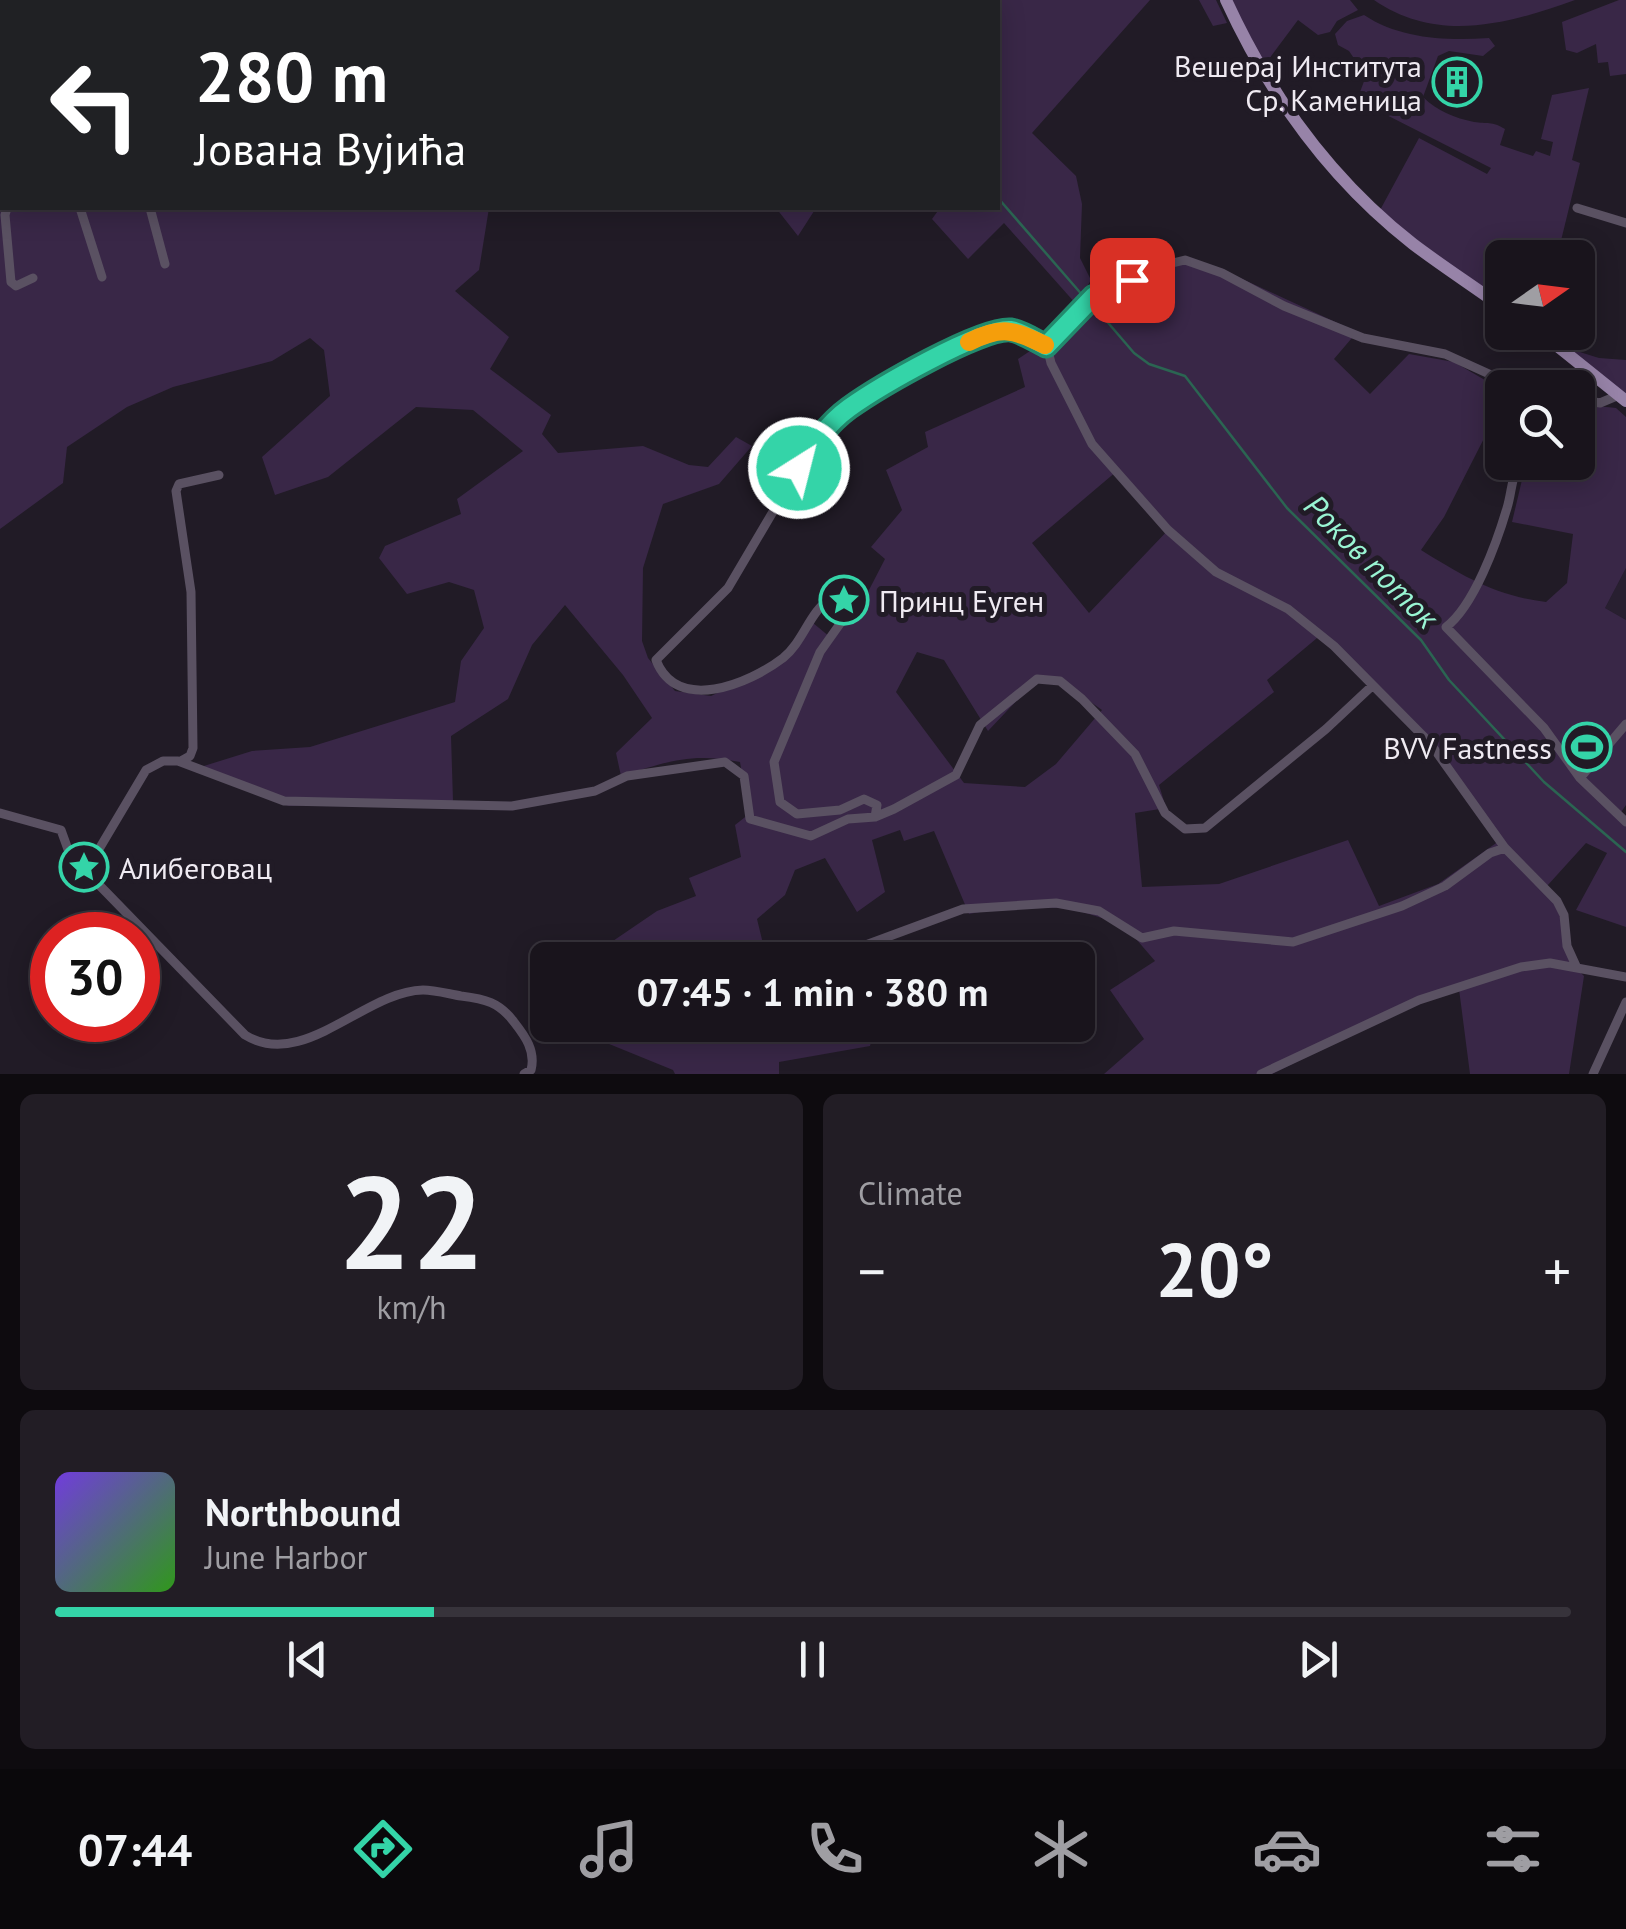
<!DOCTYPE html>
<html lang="en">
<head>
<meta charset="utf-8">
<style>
  :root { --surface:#19141c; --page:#221d25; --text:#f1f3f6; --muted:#9f9ea3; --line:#37333b; --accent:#34d4a8 }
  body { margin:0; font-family:"PT Sans",sans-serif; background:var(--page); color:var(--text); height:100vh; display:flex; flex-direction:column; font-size:38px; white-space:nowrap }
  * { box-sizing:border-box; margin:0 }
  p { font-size:32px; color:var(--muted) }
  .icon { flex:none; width:55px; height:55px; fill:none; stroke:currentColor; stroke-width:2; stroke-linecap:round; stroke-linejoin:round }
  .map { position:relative; height:1074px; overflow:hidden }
  .drawer { display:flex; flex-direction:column; gap:20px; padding:20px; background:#0e0b0f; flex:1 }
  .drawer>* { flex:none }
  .top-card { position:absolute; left:0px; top:0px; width:1000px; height:210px; box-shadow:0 5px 25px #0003,0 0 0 2px var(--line); background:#202124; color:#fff; overflow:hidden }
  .needle { width:65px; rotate:76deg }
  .controls { position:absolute; left:1485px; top:240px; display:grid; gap:20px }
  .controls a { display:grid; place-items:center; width:110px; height:110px; border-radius:15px; background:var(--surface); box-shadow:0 5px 25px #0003,0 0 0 2px var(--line); font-size:50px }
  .speed { position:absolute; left:30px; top:912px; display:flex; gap:20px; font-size:50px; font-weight:700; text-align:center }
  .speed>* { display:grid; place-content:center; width:130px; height:130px; border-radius:50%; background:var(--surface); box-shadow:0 5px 25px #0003,0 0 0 2px var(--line); line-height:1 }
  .speed .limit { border:15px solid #d22; background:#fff; color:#111 }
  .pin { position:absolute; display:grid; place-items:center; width:85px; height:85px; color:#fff; margin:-42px; border-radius:20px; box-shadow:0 5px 15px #0006 }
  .me { position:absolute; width:110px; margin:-55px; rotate:36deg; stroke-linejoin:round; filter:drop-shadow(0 0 8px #0008) }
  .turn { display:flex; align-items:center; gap:35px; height:210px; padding:0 30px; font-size:45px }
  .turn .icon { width:130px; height:130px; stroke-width:2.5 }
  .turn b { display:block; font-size:70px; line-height:85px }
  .big { font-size:75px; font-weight:700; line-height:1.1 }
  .drawer .card { flex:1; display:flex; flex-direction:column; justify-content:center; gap:15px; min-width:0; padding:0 35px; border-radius:15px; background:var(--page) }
  .drawer .dial { align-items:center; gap:0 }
  .dial b { font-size:130px; line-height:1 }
  .song { display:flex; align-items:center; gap:30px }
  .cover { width:120px; height:120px; border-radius:15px; background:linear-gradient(135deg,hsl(260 70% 55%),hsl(110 70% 35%)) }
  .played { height:10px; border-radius:5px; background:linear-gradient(90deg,var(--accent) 25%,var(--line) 25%) }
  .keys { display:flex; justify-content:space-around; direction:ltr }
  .heat { display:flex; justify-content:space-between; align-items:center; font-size:55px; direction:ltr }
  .drawer .tiles { flex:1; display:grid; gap:20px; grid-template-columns:1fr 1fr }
  .card:last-child { grid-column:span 2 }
  .trip { position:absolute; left:530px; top:942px; width:565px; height:100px; border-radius:15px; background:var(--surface); box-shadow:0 5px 25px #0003,0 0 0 2px var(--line); font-weight:700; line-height:100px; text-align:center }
  .dock { display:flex; height:160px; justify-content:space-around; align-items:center; background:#0a080b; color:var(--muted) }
  .dock .icon { width:70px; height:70px }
  .dock .active { color:var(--accent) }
  .dock b { font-size:45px; color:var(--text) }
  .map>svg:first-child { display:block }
</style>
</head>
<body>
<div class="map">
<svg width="1626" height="1074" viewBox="0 0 1626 1074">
  <rect width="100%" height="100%" fill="#211b26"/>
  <path fill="#281f30" d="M 1626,568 L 1626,620 L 1605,608 Z"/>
  <path fill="#392747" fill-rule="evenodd" d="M 0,0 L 522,0 L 2,2 L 2,208 L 489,208 L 479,270 L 455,291 L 509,337 L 490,369 L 551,415 L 542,434 L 558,453 L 643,446 L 689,465 L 708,467 L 736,437 L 752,446 L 719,484 L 663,504 L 643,568 L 642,641 L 648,658 L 675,691 L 711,696 L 757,674 L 789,653 L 813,623 L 830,637 L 855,617 L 885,559 L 871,547 L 902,510 L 886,470 L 928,447 L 925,432 L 1025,387 L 1018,359 L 1042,343 L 1076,304 L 1004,223 L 968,259 L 932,219 L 940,208 L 998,208 L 999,18 L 998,2 L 993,0 L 1150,0 L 1032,133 L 1076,176 L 1082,204 L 1080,258 L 1091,280 L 1077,303 L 1145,271 L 1187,260 L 1238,277 L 1357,332 L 1334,359 L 1370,394 L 1409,354 L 1454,362 L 1502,390 L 1502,403 L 1444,517 L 1421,550 C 1463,576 1496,596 1546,602 L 1567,583 L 1573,534 L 1512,522 L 1526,463 L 1578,462 L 1578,404 L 1616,408 L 1626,417 L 1626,568 L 1605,608 L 1626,620 L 1626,805 L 1619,815 L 1626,819 L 1626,927 L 1576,910 L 1607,853 L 1586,843 L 1547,886 L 1566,910 L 1573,965 L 1584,976 L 1569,1074 L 1470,1074 L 1459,989 L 1388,1016 L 1272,1074 L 1104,1074 L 1144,1039 L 1110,990 L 1155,961 L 1124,925 L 1070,908 L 1008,907 L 969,914 L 934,831 L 904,841 L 900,830 L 872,840 L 885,892 L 857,912 L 825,858 L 795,870 L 785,895 L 757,919 L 767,960 L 585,960 L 657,911 L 696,896 L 689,878 L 741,857 L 735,825 L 749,814 L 740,762 C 690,752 667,762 621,776 L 616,753 L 652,718 L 623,675 L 565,605 L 532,645 L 508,699 L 451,736 L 453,801 L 289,806 L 191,770 L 252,751 L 310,747 L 455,702 L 461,661 L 484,628 L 474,590 L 449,582 L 407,594 L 379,558 L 385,546 L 461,514 L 457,499 L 523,451 L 473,410 L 416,407 L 328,477 L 275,495 L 262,457 L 330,396 L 324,350 L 310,338 L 272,361 L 173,387 L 127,407 L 67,447 L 63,483 L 0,529 ZM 1117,471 L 1171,527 L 1089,613 L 1032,543 ZM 1323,633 L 1433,744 L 1499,841 L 1438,884 L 1379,906 L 1348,840 L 1219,884 L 1142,887 L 1135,813 L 1166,808 L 1159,785 L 1274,692 L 1267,680 ZM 917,652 L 944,660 L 988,731 L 1040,676 L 1057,678 L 1102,710 L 1056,764 L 1025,787 L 964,783 L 896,692 Z
    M 578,0 L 743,0 L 758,2 L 576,2 Z
    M 1199,0 L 1216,0 L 1227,23 L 1213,26 Z
    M 1231,0 L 1350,0 L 1358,10 L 1337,21 L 1330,32 L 1318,35 L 1298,20 L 1263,67 Z
    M 1374,0 L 1575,0 C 1508,24 1438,44 1374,0 Z
    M 1619,0 L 1626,0 L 1626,74 L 1610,76 L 1608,62 L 1598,63 L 1596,44 L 1577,53 L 1566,50 L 1562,22 Z
    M 1364,15 C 1400,39 1447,41 1489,38 L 1495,46 L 1483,56 L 1449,51 L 1438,56 L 1423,97 C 1437,111 1455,118 1474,122 C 1487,124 1492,121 1505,129 L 1500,145 L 1533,156 L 1536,151 L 1550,156 L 1553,142 L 1541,139 L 1552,95 L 1589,88 L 1572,160 L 1580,163 L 1557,257 L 1502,258 L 1502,303 L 1379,212 L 1419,138 L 1487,174 L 1491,168 L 1357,100 L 1366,76 L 1349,51 L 1338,45 L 1335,34 L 1347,21 Z
    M 776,208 L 816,208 L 798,236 Z
    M 1567,348 L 1599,358 L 1626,360 L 1626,398 Z
    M 585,1025 L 875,1025 L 870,1046 L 779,1062 L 779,1074 L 675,1074 L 673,1070 L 587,1035 Z"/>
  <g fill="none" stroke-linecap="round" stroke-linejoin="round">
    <path stroke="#2b6552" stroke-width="2.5" d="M 0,161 L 2,161
      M 998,198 L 1084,297
      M 1092,304 L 1134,353 L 1149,364 L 1185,376 L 1287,508 L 1421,640 L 1449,680 L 1544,782 L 1626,852"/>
    <path stroke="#5a5162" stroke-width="9" d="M 174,0 L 175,2
      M 0,19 L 0,21
      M 0,155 L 2,155
      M 7,208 L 5,215 L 11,282 L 16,286 L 33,278
      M 80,208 L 102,277
      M 150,208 L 165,264
      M 1577,208 L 1626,223
      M 1047,346 L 1051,363 L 1092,444 L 1168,530 L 1216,572 L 1288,609 L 1334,646 L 1430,743 L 1505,848 L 1557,901 L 1564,915 L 1567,946 L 1577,968
      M 1047,346 L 1094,296 L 1117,290 L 1156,267 L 1185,260 L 1222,273 L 1284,306 L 1363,338 L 1445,354 L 1520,388
      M 1578,399 L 1600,403 L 1619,395
      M 1520,462 C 1511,477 1512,492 1507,508 C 1497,542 1474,606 1446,627 L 1544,728 L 1580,778 L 1626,822
      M 181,761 L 190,756 L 193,748 L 191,592 L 176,491 L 179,484 L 219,475
      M 1580,778 L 1626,724
      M 0,813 L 61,830 L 70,855 L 245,1035 C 303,1071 365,991 423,990 C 435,990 449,994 461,996 C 485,999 499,1002 514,1022 C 525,1036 536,1051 531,1070 L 524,1074
      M 875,817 L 877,805 L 864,799 L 840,810 L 797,814 L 780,802 L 774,762 L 820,652 L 842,621 L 842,607 L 831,598 C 809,612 804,641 783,658 C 749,684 677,714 656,660 L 728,588 L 817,437 L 849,409 L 922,365 L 989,332 L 1013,330 L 1047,346
      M 86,871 L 146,770 L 163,761 L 178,761 L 284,801 L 512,806 L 595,791 L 627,776 L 725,762 L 744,776 L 750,819 L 811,836 L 848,819 L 875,817 L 894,809 L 956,775 L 980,725 L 1037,679 L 1060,681 L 1082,699 L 1135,754 L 1165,813 L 1185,829 L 1205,828 L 1326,729 L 1372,686
      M 825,960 L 963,909 L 1056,903 L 1099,911 L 1142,938 L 1174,931 L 1293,942 L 1402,906 L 1445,886 L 1490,853 L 1505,848
      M 1261,1074 L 1419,1000 L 1521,967 L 1550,963 L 1626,977
      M 1593,1074 L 1626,1002"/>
    <path stroke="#9783a8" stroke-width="12" d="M 1226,0 C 1270,96 1330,179 1413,244 C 1442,266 1473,286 1502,307
      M 1540,332 L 1626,401"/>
  </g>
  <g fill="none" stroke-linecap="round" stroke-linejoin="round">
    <g stroke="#228a6d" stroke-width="25">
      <path id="route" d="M 799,468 C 813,445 827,424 849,408 C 877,388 981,327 1011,330 C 1022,332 1036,341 1046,346 L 1094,296 L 1117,290 L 1132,280"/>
    </g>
    <use href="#route" stroke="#34d4a8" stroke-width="18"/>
    <path stroke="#f59e0b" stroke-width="18" d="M 969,342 C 1003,325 1013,330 1045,345"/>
  </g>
  <defs>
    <g id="building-ring" transform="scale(2.5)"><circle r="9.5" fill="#211b26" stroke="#34d4a8" stroke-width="1.5"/><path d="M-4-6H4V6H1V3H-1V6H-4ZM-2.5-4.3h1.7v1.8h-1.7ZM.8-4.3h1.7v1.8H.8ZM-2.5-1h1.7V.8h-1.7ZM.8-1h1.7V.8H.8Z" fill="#34d4a8"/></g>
    <g id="sight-ring" transform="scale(2.5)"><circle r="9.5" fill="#211b26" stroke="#34d4a8" stroke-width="1.5"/><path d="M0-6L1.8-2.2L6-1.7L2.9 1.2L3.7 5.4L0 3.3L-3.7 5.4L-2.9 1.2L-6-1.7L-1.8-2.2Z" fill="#34d4a8"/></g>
    <g id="stadium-ring" transform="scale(2.5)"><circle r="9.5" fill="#211b26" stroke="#34d4a8" stroke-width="1.5"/><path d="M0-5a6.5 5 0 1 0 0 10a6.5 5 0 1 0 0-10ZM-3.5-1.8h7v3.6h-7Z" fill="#34d4a8"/></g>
  </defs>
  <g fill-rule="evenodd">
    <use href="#building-ring" x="1457" y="82"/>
    <use href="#sight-ring" x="844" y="600"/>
    <use href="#stadium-ring" x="1587" y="747"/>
    <use href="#sight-ring" x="84" y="867"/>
  </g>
  <g text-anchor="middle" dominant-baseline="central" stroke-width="10" stroke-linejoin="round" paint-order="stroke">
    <g font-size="30" fill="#efeaf2" stroke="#211b26" text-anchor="end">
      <text x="1422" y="65">Вешерај Института<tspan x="1422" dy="34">Ср. Каменица</tspan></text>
      <text x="879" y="600" text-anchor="start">Принц Еуген</text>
      <text x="1552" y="747">BVV Fastness</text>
      <text x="119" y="867" text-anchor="start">Алибеговац</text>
    </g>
    <g font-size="32" font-style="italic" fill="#99f4d3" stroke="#211b26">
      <text transform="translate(1372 561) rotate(45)">Роков поток</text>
    </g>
  </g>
</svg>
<div class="controls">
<a><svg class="needle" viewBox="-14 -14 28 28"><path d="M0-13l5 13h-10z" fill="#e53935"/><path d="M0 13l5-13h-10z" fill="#9f9ea3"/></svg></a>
<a><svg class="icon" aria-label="search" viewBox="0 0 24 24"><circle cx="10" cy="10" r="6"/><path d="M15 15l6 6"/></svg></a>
</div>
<div class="speed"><div class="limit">30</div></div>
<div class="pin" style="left:1132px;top:280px;background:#d93025"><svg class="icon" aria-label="arrive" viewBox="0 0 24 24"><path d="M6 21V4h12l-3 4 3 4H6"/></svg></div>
<svg class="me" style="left:799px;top:468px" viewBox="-20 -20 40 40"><circle r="17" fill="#34d4a8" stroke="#fff" stroke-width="3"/><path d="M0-11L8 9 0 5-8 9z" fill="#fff"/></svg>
<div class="trip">07:45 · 1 min · 380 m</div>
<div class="top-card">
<div class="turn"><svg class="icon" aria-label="left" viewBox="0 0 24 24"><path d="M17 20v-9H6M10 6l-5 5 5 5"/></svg><div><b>280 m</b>Јована Вујића</div></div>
</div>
</div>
<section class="drawer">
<div class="tiles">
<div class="card dial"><b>22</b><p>km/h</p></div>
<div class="card"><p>Climate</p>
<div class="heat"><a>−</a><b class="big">20°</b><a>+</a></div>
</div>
<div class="card">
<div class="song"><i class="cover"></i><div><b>Northbound</b><p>June Harbor</p></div></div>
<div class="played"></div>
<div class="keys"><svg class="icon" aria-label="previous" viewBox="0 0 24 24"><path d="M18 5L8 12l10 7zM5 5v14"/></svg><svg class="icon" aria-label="pause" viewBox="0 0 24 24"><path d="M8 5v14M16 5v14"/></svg><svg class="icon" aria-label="next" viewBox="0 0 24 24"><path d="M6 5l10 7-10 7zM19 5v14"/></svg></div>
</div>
</div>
</section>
<nav class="dock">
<b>07:44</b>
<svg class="icon active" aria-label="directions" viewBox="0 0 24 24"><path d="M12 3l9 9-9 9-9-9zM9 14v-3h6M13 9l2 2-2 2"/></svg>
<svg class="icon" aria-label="music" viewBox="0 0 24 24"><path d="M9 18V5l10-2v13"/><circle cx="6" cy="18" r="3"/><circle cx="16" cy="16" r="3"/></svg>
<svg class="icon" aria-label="phone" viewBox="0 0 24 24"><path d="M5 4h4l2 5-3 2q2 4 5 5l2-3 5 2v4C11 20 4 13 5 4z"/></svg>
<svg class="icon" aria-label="climate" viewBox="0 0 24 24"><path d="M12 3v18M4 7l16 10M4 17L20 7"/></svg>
<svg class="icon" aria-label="car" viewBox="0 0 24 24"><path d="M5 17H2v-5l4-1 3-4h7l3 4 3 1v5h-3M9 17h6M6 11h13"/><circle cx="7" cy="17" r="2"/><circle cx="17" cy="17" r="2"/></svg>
<svg class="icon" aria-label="filters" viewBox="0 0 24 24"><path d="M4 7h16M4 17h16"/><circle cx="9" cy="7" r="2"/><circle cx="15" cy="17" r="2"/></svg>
</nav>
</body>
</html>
